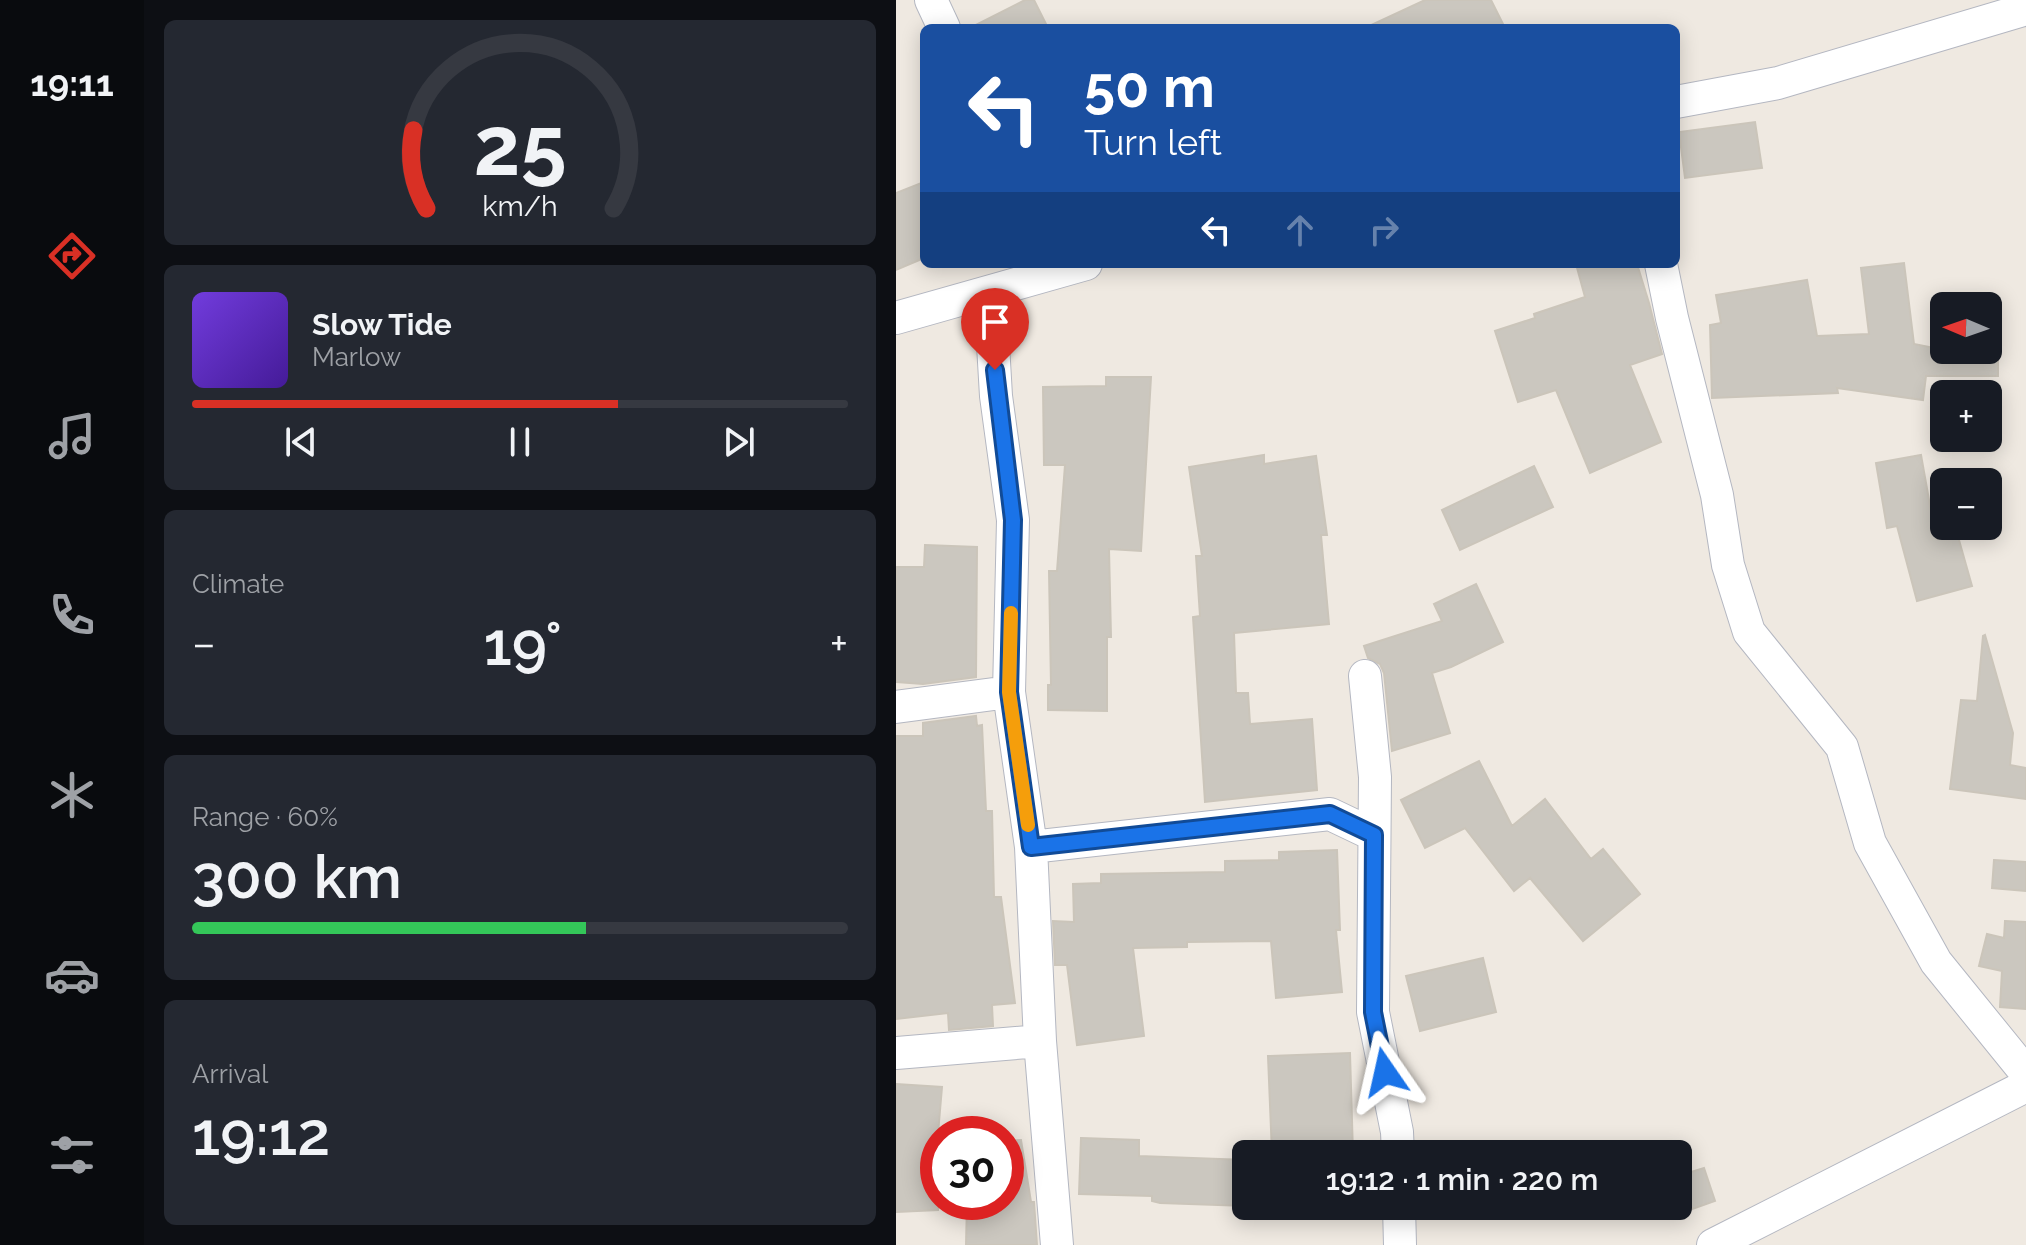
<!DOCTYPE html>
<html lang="en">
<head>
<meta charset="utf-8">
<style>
  :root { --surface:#171b24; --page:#242831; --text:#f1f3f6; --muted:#9ea1a6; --line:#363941; --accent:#d93025 }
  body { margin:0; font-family:Raleway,sans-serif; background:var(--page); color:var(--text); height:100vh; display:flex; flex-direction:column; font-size:30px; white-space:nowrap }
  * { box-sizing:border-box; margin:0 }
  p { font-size:26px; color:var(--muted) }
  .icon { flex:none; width:44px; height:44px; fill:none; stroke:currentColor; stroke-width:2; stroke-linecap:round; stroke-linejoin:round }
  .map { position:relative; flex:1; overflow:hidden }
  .sheet { display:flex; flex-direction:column; gap:20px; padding:20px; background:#0d0f14; width:752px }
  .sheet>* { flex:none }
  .top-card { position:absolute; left:24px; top:24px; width:760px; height:244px; border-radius:12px; box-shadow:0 4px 20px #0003; background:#1a4fa0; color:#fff; overflow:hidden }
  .needle { width:52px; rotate:272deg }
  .fabs { position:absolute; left:1034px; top:292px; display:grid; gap:16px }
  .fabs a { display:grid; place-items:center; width:72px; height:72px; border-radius:12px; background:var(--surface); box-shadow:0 4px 20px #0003; font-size:40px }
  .speed { position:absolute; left:24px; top:1116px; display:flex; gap:16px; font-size:40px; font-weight:700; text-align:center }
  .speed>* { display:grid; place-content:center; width:104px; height:104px; border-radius:50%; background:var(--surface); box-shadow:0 4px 20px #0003; line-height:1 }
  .speed .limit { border:12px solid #d22; background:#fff; color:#111 }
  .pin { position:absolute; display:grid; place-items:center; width:68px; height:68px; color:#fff; margin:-82px -34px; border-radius:50% 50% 50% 0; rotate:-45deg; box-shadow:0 0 8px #0007 }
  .pin .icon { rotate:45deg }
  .me { position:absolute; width:88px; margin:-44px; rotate:349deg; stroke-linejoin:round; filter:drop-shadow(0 0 6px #0008) }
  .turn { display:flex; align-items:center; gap:28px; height:168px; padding:0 32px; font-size:36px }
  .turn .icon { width:104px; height:104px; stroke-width:2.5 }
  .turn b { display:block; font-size:56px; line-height:68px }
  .lanes { display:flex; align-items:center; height:76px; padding:0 32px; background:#0003; justify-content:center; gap:40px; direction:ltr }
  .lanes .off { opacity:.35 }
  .big { font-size:60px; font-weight:600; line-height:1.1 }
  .sheet .card { flex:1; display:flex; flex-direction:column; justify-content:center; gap:12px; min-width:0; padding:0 28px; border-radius:12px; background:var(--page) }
  .sheet .dial { align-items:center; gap:0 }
  .dial svg { height:208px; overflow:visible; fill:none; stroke:var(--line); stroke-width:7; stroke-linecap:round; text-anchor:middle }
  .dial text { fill:var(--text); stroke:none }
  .song { display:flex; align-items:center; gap:24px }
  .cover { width:96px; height:96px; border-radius:12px; background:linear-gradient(135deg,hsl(260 70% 55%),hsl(260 70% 35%)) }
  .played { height:8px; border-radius:4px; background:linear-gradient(90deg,var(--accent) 65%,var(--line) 65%) }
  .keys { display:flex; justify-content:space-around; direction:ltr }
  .heat { display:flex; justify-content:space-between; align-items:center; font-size:44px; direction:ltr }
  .charge { height:12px; border-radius:6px; background:linear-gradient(90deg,#34c759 60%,var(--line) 0) }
  .trip { position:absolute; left:336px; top:1140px; width:460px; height:80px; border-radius:12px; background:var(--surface); box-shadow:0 4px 20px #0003; font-weight:600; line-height:80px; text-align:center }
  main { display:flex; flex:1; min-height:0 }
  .tab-bar { display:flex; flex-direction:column; width:144px; justify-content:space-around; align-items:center; background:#090b0e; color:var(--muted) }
  .tab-bar .icon { width:56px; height:56px }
  .tab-bar .active { color:var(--accent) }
  .tab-bar b { font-size:36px; color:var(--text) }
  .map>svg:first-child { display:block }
</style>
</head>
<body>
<main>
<nav class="tab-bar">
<b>19:11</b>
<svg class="icon active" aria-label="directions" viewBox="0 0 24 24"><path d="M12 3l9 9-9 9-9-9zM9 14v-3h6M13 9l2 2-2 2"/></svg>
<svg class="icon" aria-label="music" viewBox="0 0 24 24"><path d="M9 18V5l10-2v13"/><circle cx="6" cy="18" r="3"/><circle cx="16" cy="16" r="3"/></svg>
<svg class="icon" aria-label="phone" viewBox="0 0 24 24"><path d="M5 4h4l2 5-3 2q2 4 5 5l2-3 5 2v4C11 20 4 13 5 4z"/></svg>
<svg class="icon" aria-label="climate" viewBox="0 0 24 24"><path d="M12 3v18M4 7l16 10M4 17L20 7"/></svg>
<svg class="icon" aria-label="car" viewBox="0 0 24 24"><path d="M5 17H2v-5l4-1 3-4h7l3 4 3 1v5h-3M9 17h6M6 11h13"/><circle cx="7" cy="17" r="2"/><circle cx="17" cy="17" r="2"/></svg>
<svg class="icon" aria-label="filters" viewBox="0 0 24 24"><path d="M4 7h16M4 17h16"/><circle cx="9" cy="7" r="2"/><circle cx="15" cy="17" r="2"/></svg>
</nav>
<section class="sheet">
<div class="card dial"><svg viewBox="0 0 100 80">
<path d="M14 69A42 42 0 1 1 86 69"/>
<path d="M14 69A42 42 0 0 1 9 39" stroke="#d93025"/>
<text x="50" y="56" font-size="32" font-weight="700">25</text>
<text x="50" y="72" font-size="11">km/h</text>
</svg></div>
<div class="card">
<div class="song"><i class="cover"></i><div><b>Slow Tide</b><p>Marlow</p></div></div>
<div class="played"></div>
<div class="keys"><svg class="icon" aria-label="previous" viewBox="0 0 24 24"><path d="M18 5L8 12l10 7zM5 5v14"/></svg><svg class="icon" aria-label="pause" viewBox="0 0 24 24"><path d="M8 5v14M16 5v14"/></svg><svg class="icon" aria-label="next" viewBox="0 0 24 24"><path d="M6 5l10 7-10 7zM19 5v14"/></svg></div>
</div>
<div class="card"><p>Climate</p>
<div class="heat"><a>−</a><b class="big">19°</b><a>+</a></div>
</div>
<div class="card"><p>Range · 60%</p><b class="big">300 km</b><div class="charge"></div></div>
<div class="card"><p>Arrival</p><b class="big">19:12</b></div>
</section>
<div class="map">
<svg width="1130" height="1245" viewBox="0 0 1130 1245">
  <rect width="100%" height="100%" fill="#efe9e1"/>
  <path fill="#cbc7bf" stroke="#cbc5ba" stroke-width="2" d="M 129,0 L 138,0 L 152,28 L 74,28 Z
    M 529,0 L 595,0 L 609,28 L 469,28 Z
    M 859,122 L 866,168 L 789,178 L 783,132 Z
    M 28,182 L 28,258 L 0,270 L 0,193 Z
    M 1008,263 L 1018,344 L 1048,350 L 1102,350 L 1102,376 L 1030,376 L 1027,400 L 941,388 L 942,393 L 816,398 L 814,325 L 825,323 L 820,295 L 911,280 L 921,336 L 973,334 L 965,268 Z
    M 680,264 L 741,264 L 753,303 L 766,354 L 734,365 L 765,442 L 694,473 L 660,390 L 622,402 L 599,331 L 639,318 L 638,314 L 689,297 Z
    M 210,377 L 255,377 L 245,551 L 213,549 L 215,637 L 211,637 L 211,711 L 152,710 L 152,685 L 155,685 L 153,571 L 161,571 L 169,465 L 148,465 L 147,387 L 210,386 Z
    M 368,455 L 368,464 L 420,456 L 431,535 L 425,535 L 433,624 L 338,633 L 340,693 L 352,693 L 354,724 L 416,719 L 421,790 L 309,802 L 297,617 L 304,616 L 300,556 L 306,556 L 293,467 Z
    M 1025,455 L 1040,539 L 1061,533 L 1076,586 L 1021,601 L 1001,526 L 991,528 L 980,463 Z
    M 638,466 L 657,507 L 564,550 L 546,510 Z
    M 29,545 L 81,547 L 80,677 L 27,684 L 0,682 L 0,567 L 28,567 Z
    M 580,584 L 607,642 L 555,667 L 536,673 L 554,733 L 496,751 L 488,673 L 484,664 L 472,658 L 468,646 L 546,621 L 538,604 Z
    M 1089,635 L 1117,733 L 1114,765 L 1130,768 L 1130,799 L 1054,789 L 1065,700 L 1081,701 L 1087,636 Z
    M 80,716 L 81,726 L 86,725 L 90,811 L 96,811 L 98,897 L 105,897 L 119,1003 L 96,1005 L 97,1026 L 53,1030 L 52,1013 L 0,1019 L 0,736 L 27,736 L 27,723 Z
    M 583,761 L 616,826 L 649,799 L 695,859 L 707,849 L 744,894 L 687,941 L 634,878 L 618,891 L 569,828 L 529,848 L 505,800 Z
    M 441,850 L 444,930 L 440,930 L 446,992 L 380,998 L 375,941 L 291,942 L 291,947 L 237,948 L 248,1036 L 181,1045 L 171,965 L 159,965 L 157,921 L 178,922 L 177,884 L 205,883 L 205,874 L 329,872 L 329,861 L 383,860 L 383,852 Z
    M 1098,860 L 1130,862 L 1130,891 L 1096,888 Z
    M 1109,921 L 1130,922 L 1130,1009 L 1104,1007 L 1106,971 L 1083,966 L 1091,934 L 1108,938 Z
    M 587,958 L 600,1012 L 524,1031 L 510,976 Z
    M 454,1053 L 457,1154 L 376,1154 L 372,1056 Z
    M 0,1084 L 46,1087 L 42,1134 L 42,1210 L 0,1212 Z
    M 185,1138 L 243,1140 L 243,1156 L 350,1160 L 350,1206 L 264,1203 L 256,1201 L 256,1196 L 183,1194 Z
    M 125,1140 L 135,1202 L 138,1202 L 141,1245 L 70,1245 L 71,1202 L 110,1202 L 110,1141 Z
    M 808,1168 L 819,1201 L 782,1214 L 782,1176 Z"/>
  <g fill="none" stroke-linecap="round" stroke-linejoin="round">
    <g stroke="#b4b7c1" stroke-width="34">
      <path id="street" d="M 35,0 L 48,28
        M 780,102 L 882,83 L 1124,11
        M 765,264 L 776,318 L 821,495 L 832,565 L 853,632 L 946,747 L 974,843 L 1040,962 L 1130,1073
        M 94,293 L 100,396 L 117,520 L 113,692 L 135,847 L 144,1041 L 161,1245
        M 0,318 L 190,264
        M 469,676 L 479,777 L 477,1012 L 501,1132 L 502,1154
        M 0,707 L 113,692
        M 135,847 L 434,814 L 478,835
        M 0,1053 L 144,1041
        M 503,1206 L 504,1245
        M 817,1245 L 1130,1086"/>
    </g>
    <use href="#street" stroke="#fff" stroke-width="32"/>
  </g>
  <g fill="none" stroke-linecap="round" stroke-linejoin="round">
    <g stroke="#114b97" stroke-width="20">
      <path id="route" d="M 99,370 L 117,520 L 113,692 L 135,847 L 434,814 L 478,835 L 477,1012 L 489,1072"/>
    </g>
    <use href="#route" stroke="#1a73e8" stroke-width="14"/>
    <path stroke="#f59e0b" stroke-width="14" d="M 115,613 L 113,692 L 132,825"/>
  </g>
</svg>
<div class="fabs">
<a><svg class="needle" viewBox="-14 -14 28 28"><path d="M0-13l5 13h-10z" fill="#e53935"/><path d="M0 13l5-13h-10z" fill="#9ea1a6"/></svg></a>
<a>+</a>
<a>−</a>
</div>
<div class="speed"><div class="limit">30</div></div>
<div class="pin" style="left:99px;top:370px;background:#d93025"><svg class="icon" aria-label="arrive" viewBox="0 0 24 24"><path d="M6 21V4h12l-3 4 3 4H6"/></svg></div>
<svg class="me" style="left:489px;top:1072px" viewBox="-20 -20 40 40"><path d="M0-17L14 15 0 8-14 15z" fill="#1a73e8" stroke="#fff" stroke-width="4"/></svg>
<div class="trip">19:12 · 1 min · 220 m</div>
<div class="top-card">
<div class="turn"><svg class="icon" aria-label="left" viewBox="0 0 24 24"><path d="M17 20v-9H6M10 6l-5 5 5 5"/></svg><div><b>50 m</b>Turn left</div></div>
<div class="lanes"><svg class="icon" aria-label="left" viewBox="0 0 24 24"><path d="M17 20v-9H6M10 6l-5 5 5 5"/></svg><svg class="icon off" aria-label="ahead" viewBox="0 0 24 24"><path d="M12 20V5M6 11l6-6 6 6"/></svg><svg class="icon off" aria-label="right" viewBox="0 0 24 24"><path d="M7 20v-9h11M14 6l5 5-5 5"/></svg></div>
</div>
</div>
</main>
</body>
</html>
